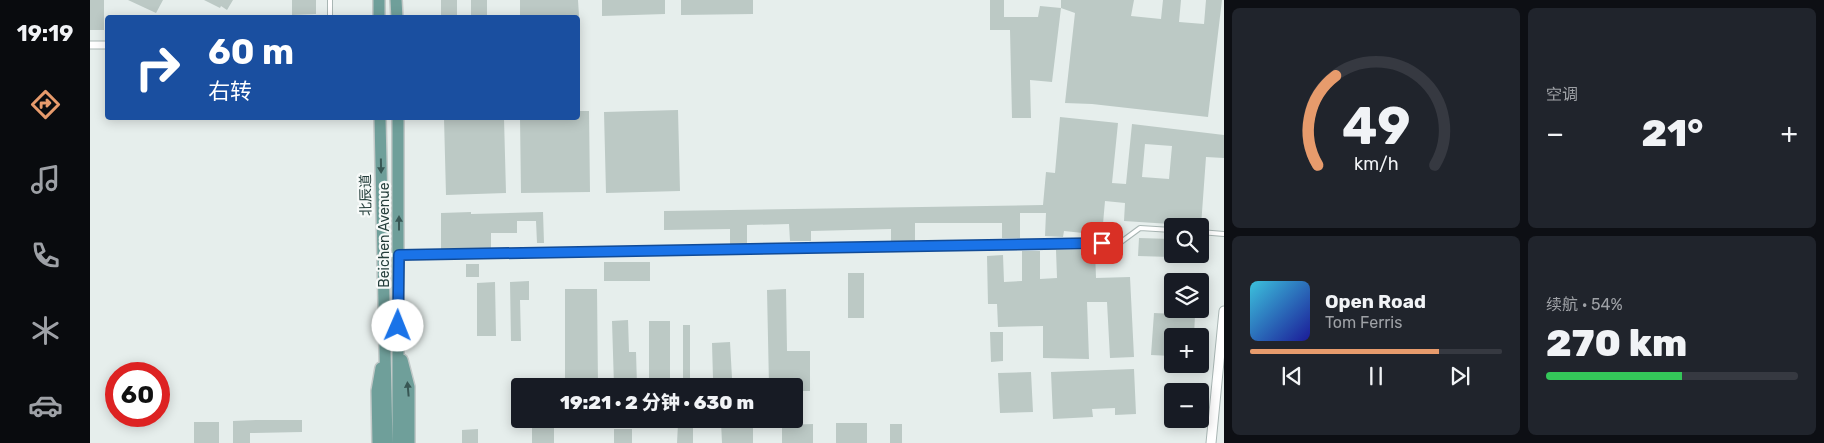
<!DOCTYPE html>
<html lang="zh">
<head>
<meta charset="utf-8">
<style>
  :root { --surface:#171b24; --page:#20242c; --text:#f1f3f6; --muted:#9ea1a6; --line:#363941; --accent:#e79b6c }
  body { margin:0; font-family:Rubik,"Noto Sans SC",sans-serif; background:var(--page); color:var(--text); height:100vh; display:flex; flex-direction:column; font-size:19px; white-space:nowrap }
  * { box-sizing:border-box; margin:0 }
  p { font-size:16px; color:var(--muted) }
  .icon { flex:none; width:28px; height:28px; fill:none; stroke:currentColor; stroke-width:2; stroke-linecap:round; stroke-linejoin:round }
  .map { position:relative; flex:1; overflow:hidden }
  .sheet { display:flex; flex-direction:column; gap:8px; padding:8px; background:#0d0f14; width:600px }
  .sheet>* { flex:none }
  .banner { position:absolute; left:15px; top:15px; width:475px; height:105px; border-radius:5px; box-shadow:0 2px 12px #0003; background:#1a4fa0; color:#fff; overflow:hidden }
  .tools { position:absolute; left:1074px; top:218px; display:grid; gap:10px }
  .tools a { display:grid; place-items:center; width:45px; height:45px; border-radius:5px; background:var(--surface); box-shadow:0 2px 12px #0003; font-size:25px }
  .speed { position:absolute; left:15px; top:362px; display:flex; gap:10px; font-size:25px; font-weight:700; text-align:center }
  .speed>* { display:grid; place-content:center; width:65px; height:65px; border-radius:50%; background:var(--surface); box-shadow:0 2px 12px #0003; line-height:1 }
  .speed .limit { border:8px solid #d22; background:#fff; color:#111 }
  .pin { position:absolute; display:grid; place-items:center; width:42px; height:42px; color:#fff; margin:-21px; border-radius:10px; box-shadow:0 2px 8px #0006 }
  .me { position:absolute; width:55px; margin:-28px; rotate:1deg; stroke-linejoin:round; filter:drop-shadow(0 0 4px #0008) }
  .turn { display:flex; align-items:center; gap:18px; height:105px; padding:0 20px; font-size:22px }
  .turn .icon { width:65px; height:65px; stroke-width:2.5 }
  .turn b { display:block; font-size:35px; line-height:42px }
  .big { font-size:38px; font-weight:800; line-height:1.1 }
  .sheet .tile { flex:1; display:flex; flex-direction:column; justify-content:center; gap:8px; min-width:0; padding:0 18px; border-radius:8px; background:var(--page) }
  .sheet .dial { align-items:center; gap:0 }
  .dial svg { height:130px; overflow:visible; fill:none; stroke:var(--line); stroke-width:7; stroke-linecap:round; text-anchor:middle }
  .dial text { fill:var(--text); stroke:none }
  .song { display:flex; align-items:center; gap:15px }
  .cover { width:60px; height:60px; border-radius:8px; background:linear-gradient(135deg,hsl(190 70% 55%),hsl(240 70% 35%)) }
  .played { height:5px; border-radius:2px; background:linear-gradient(90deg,var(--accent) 75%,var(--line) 75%) }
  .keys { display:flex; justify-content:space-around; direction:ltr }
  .heat { display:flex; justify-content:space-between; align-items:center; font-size:28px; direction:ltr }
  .charge { height:8px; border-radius:4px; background:linear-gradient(90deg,#34c759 54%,var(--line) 0) }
  .sheet .tiles { flex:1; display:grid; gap:8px; grid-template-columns:repeat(2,1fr) }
  .trip { position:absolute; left:421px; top:378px; width:292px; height:50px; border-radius:5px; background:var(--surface); box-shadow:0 2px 12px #0003; font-weight:800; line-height:50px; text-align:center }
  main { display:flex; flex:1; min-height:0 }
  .dock { display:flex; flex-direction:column; width:90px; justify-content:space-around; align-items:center; background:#090b0e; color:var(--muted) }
  .dock .icon { width:35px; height:35px }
  .dock .active { color:var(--accent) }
  .dock b { font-size:22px; color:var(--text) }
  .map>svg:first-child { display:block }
</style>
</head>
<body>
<main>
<nav class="dock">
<b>19:19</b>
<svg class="icon active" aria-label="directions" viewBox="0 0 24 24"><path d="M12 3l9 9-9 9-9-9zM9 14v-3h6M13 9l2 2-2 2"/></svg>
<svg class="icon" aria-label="music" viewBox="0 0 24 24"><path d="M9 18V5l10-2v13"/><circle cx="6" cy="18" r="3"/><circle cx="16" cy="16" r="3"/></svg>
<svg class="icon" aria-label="phone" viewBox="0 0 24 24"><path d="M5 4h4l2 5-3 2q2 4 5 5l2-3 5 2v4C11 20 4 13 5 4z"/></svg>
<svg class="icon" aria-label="climate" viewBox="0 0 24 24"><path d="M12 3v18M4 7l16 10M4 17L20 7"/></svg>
<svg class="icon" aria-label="car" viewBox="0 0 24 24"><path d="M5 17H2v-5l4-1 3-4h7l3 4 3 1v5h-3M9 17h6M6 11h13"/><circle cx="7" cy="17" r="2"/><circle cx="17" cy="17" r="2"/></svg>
</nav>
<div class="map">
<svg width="1134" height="443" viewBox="0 0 1134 443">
  <rect width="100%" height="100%" fill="#e6eeec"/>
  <path fill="#bcc9c5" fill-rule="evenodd" d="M 0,0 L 14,0 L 14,30 L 0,30 Z
    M 38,0 L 73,0 L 66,13 Z
    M 114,0 L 143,0 L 137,10 L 131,6 L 130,8 Z
    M 202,0 L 226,0 L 226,14 L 202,15 Z
    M 351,0 L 367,0 L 367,18 L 351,18 Z
    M 381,0 L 397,0 L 397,18 L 381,18 Z
    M 430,0 L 488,0 L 489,16 L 430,16 Z
    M 512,0 L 575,0 L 575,14 L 512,16 Z
    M 591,0 L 663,0 L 663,14 L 591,15 Z
    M 900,0 L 914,0 L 914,17 L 948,17 L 950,6 L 971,8 L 962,82 L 940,80 L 941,118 L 922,118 L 920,30 L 900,30 Z
    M 971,0 L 1044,0 L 1041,16 L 1071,19 L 1073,0 L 1091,0 L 1089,22 L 1114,24 L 1116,0 L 1132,0 L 1118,117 L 1002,104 L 975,103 L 985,13 L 971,8 Z
    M 588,110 L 590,191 L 516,193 L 514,112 Z
    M 488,111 L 499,111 L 500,192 L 431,193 L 430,118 L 488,118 Z
    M 970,117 L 1028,123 L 1022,183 L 1036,184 L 1042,124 L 1134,135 L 1134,158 L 1116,157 L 1111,226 L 1034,221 L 1035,203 L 1015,201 L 1012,235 L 974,231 L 973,237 L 955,236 L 956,213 L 930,213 L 930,238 L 912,238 L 912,223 L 825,223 L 825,241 L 801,242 L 801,229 L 721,231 L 721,241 L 700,241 L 699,224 L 657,225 L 657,245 L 640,245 L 640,229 L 574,230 L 574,211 L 953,205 L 956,172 L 965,173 ZM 1055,144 L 1082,146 L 1079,179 L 1052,177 Z
    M 354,118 L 414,118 L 416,193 L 356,195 Z
    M 381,212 L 381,214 L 453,212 L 454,243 L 447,243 L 446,221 L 427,221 L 427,233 L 401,233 L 401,248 L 351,249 L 351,213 Z
    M 1049,238 L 1082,239 L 1081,257 L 1048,256 Z
    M 966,250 L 1005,250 L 1006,278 L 1040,277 L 1044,357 L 1020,358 L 1017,302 L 997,302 L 999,359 L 953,358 L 953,326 L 908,327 L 907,304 L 898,304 L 897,256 L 913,255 L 914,282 L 932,281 L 932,251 L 950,251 L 950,279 L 967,278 Z
    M 514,262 L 560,262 L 560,281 L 514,281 Z
    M 376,264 L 389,264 L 389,277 L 376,277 Z
    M 758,273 L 774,273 L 774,318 L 758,318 Z
    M 439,281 L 439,300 L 430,300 L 431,341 L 421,341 L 420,282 Z
    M 405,282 L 406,336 L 387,336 L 387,283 Z
    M 475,289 L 507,289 L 508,386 L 475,386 Z
    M 696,289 L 697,351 L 720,351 L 720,391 L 709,391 L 709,386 L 679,386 L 677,290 Z
    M 1064,313 L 1105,315 L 1104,336 L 1082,336 L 1082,356 L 1061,355 Z
    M 538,320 L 539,352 L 546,352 L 547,386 L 524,386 L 522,321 Z
    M 559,321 L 580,321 L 580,386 L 559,386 Z
    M 593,325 L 600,325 L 600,386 L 593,386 Z
    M 900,332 L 913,332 L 913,361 L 901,362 Z
    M 640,342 L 642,378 L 623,379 L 622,343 Z
    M 1044,369 L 1046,414 L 1025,415 L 1025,408 L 1002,409 L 1003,417 L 963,419 L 961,372 Z
    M 941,372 L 943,412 L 910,413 L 908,373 Z
    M 166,420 L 212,420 L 212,432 L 160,433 L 160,443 L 143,443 L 143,421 Z
    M 104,422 L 129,422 L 129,443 L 104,443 Z
    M 631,422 L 663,422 L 663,443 L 632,443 Z
    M 746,423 L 777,423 L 777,443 L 746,443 Z
    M 588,424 L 603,424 L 603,443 L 587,443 Z
    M 723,424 L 723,443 L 692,443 L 692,425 Z
    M 800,424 L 812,424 L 812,443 L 800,443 Z
    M 464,426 L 464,443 L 442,443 L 442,427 Z
    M 388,429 L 388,443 L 372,443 L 372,430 Z
    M 524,429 L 542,429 L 542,443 L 524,443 Z"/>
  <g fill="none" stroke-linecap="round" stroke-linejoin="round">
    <g stroke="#a9b6b4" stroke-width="6">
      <path id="service" d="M 240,18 L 240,0
        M 1110,232 L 1134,234
        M 294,255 L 1031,242 L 1050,228 L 1082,230"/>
    </g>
    <g stroke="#a9b6b4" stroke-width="9">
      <path id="minor" d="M 0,45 L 18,45"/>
    </g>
    <g stroke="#a9b6b4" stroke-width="11">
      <path id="tertiary" d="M 1121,443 L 1134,311"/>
    </g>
    <g stroke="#c2c9c8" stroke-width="14">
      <path id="primary" d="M 289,0 L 289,18
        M 306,0 L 307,18
        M 290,118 L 297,443
        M 312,360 L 319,387 L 319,443
        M 288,443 L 287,391 L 291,368
        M 308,443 L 308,118"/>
    </g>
    <use href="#service" stroke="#fff" stroke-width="4"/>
    <use href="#minor" stroke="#fff" stroke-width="7"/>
    <use href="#tertiary" stroke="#fff" stroke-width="9"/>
    <use href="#primary" stroke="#6f9f9a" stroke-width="11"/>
  </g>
  <defs><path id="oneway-solid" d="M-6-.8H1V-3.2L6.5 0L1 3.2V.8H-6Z" transform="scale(1.25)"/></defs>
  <g fill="#385754">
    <use href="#oneway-solid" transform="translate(291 166) rotate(89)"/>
    <use href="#oneway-solid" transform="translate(309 223) rotate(-90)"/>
    <use href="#oneway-solid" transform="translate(318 389) rotate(-95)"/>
  </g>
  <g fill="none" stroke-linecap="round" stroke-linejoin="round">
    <g stroke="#114b97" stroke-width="12">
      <path id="route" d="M 308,326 L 309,255 L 1012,243"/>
    </g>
    <use href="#route" stroke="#1a73e8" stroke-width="9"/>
  </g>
  <g text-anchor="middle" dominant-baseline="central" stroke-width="4.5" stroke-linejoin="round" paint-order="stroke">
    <g font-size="14" fill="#263f3c" stroke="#f7faf9">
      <text transform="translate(276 195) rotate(-91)">北辰道</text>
      <text transform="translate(294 235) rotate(-90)">Beichen Avenue</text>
    </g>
  </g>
</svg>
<div class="tools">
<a><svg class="icon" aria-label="search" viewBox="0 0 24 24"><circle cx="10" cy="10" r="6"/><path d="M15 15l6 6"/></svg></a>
<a><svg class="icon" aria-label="layers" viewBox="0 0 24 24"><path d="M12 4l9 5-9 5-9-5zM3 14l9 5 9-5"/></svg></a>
<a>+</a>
<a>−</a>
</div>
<div class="speed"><div class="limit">60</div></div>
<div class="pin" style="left:1012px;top:243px;background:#d93025"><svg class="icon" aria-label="arrive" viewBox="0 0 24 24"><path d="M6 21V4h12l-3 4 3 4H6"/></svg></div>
<svg class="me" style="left:308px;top:326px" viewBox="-20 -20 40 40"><circle r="19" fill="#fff"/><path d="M0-13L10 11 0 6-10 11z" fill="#1a73e8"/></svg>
<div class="trip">19:21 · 2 分钟 · 630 m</div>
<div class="banner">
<div class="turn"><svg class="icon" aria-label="right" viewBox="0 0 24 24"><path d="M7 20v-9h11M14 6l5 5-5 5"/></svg><div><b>60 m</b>右转</div></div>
</div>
</div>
<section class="sheet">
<div class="tiles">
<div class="tile dial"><svg viewBox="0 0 100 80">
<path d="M14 69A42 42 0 1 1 86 69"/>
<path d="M14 69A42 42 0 0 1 25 14" stroke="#e79b6c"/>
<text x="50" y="56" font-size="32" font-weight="700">49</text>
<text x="50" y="72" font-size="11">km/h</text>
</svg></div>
<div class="tile"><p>空调</p>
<div class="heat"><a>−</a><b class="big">21°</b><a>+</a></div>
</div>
<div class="tile">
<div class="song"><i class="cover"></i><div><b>Open Road</b><p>Tom Ferris</p></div></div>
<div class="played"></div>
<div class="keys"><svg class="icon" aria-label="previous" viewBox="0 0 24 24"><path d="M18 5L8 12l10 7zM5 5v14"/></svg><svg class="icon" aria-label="pause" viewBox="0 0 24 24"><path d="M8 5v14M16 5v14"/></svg><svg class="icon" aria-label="next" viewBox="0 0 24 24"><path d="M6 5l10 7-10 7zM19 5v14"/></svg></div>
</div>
<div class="tile"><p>续航 · 54%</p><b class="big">270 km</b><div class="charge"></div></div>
</div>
</section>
</main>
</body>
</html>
